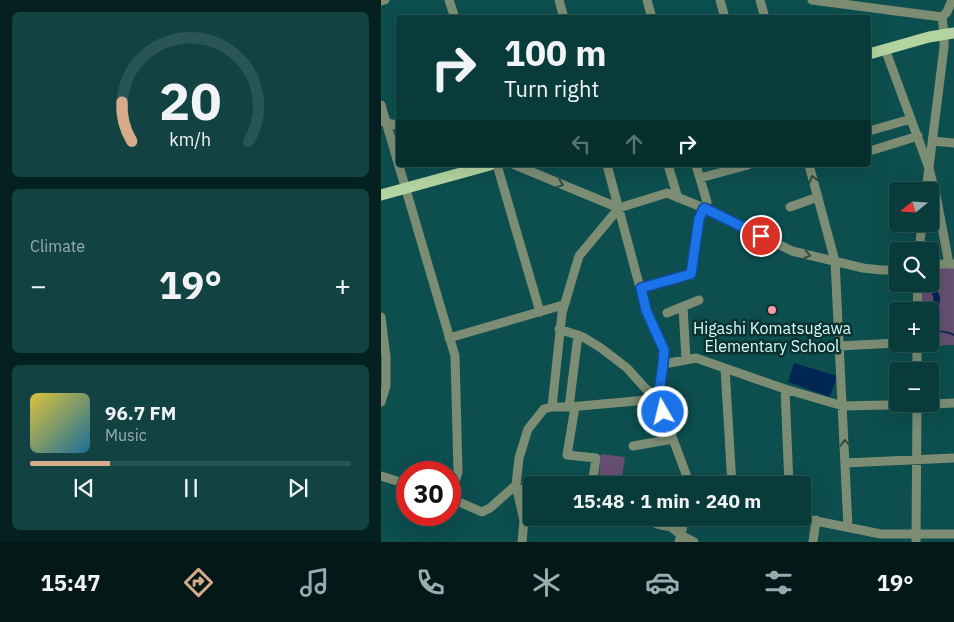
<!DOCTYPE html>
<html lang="en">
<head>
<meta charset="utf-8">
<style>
  :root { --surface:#093b3a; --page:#124242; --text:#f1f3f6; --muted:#99adaf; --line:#295554; --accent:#d6ab8b }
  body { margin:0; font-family:"IBM Plex Sans",sans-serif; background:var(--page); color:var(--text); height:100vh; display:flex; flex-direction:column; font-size:19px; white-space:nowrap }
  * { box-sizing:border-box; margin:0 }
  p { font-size:16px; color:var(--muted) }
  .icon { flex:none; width:28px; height:28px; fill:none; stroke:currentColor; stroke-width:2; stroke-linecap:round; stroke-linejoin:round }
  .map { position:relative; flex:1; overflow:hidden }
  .sheet { display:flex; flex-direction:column; gap:12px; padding:12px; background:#052020; width:381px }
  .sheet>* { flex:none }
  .guide { position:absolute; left:15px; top:15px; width:475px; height:152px; border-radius:5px; box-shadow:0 5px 20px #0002,0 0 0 1px var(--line); background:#093b3a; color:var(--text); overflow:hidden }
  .needle { width:32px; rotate:252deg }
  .buttons { position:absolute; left:508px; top:182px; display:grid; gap:10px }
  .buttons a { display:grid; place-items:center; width:50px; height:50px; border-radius:5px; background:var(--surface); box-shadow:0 5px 20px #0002,0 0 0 1px var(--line); font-size:25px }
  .speed { position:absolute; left:15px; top:461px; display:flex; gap:10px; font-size:25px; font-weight:700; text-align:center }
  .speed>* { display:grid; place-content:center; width:65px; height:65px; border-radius:50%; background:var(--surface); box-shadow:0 5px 20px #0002,0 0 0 1px var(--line); line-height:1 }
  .speed .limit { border:8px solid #d22; background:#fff; color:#111 }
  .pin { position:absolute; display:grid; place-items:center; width:42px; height:42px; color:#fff; margin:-21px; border:2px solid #fff; border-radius:50%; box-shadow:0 1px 5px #0007 }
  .me { position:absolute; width:55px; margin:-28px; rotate:352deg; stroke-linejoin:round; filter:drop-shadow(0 0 4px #0008) }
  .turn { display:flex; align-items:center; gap:18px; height:105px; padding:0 25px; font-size:22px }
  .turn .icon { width:65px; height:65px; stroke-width:2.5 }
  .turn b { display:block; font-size:35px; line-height:42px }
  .lanes { display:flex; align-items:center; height:48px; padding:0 25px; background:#0003; justify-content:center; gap:25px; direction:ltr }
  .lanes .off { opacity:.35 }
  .big { font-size:38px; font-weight:800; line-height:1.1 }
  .sheet .widget { flex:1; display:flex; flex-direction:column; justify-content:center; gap:8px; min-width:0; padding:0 18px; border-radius:8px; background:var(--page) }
  .sheet .dial { align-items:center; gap:0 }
  .dial svg { height:130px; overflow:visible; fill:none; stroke:var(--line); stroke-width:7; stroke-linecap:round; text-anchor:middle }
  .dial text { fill:var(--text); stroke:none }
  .song { display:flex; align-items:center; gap:15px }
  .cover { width:60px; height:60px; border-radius:8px; background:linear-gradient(135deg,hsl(50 70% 55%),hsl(200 70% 35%)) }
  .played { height:5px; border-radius:2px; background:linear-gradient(90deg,var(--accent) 25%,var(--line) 25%) }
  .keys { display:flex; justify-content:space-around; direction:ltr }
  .heat { display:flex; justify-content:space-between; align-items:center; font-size:28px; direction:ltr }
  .trip { position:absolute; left:142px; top:476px; width:288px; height:50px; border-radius:5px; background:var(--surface); box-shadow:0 5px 20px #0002,0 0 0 1px var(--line); font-weight:800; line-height:50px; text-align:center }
  .tab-bar { display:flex; height:80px; justify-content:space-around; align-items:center; background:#041817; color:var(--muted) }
  .tab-bar .icon { width:35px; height:35px }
  .tab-bar .on { color:var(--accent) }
  .tab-bar b { font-size:22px; color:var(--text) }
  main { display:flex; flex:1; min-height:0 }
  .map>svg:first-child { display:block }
</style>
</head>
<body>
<main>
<section class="sheet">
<div class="widget dial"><svg viewBox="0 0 100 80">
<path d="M14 69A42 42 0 1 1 86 69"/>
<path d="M14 69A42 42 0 0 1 8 45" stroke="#d6ab8b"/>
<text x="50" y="56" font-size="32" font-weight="700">20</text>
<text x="50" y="72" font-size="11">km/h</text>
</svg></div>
<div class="widget"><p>Climate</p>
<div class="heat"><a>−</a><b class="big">19°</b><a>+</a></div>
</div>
<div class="widget">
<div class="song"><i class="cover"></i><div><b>96.7 FM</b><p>Music</p></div></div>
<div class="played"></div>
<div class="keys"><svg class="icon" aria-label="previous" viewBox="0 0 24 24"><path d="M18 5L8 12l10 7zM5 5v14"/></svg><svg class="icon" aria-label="pause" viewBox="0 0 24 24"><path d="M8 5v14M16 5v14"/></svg><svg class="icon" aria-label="next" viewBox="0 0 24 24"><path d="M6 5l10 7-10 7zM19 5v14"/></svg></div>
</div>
</section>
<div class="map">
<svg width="573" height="542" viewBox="0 0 573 542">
  <rect width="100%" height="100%" fill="#0c4f4e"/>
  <path fill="#664f71" d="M 566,268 L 573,268 L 573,345 L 541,346 L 541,344 L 549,344 L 549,311 L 541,311 L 541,284 L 549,284 L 549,270 Z
    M 220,454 L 244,457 L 240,485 L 217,485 Z"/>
  <path fill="#002653" d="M 549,282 C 552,285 556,290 558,294 C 564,308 544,317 552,327 C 556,331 566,331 571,333 L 573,334 L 573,336 C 567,332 555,333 551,328 C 545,322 554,307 552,297 C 551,292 548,288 544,284 L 549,284 Z
    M 413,363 L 456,376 L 449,397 L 407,382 Z"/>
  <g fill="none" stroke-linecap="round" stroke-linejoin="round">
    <path stroke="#7d8d74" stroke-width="9" d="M 68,0 L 74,18
      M 178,0 L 183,18
      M 266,0 L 271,18
      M 339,0 L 344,18
      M 379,0 L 384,18
      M 431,0 L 561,17
      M 0,1 L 4,0
      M 504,49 L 548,168 L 556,200 L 568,264
      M 0,105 L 74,356 L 77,472 L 69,498
      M 1,121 L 18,126
      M 488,131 L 530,119
      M 552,141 L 573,143
      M 492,150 L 537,136
      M 116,165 L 159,312
      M 134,165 L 238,208 L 286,193 L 323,208 L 411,251 L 482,268 L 500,270 L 516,270
      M 226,165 L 265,310 L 283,350 L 283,364 L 277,399 L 305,474 L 307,485
      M 287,165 L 297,198
      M 428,165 L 454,261 L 467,527
      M 319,178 L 367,165
      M 545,191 L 563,47 L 563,34 L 561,17 L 566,12 L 571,0
      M 409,207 L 437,197
      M 538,251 L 541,224
      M 549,266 L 562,264 L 573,264
      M 260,288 L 310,274 L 318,219 L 326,202 L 315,165
      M 302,307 L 305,360
      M 536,311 L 537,284
      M 286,313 L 318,300
      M 0,317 L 5,357 L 5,386 L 0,402
      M 178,329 L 202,337 L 220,348 L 246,368 L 264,388 L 277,399
      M 68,338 L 182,305
      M 536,344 L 536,371
      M 458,346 L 516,343
      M 283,364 L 315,358 L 404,389 L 462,406 L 549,404
      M 344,368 L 351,485
      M 404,389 L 408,485
      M 549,404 L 573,403
      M 171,407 L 188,407 L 277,399
      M 188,407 L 197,335
      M 194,407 L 186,455 L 215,458 L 211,485
      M 252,446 L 292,439
      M 464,463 L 573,458
      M 0,476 L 26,484
      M 136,489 L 151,491
      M 69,498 L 101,512 L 109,508 L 135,485
      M 263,518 L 276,524 L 290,527 L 300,535 L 313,542
      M 420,518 L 500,534 L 573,534
      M 141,542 L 143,521 L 135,485 L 138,458 L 147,429 L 163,409 L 171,407 L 181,313 L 198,256 L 238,208
      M 298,542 L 304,518
      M 432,542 L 435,520
      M 535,542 L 536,404"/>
    <path stroke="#b3d4a0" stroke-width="11" d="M 488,54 L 548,37 L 573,33
      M 0,195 L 109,165"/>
  </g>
  <defs><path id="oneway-chevron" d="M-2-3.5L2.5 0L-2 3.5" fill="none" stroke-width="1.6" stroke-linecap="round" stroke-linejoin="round" transform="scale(1.25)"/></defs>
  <g stroke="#2e4d45">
    <use href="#oneway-chevron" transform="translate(432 179) rotate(-106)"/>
    <use href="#oneway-chevron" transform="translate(179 184) rotate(22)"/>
    <use href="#oneway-chevron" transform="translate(426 255) rotate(13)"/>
    <use href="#oneway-chevron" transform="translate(464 443) rotate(-92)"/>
  </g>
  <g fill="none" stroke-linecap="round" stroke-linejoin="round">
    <g stroke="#114b97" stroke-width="12">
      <path id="route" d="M 282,412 L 277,399 L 282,364 L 283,350 L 265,310 L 260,288 L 310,274 L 318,219 L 323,208 L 380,236"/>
    </g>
    <use href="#route" stroke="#1a73e8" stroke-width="9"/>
  </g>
  <circle fill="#f49aa2" stroke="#0c3131" stroke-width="2" cx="391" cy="310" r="5"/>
  <g text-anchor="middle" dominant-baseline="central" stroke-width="5" stroke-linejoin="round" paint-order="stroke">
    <g font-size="16" fill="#d6fefd" stroke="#0c3131">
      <text x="391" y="328">Higashi Komatsugawa<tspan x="391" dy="18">Elementary School</tspan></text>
    </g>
  </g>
</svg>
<div class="buttons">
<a><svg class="needle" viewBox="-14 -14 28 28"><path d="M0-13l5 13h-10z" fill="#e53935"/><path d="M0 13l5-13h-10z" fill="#99adaf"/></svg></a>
<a><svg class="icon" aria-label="search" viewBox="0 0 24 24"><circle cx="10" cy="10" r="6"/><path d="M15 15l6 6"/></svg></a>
<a>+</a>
<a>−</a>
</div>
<div class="speed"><div class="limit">30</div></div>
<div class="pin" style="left:380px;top:236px;background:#d93025"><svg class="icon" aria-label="arrive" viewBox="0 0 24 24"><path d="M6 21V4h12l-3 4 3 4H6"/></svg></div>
<svg class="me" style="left:282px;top:412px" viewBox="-20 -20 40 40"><circle r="17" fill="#1a73e8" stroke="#fff" stroke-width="3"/><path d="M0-11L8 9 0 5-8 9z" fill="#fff"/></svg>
<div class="trip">15:48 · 1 min · 240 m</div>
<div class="guide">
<div class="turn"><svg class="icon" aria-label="right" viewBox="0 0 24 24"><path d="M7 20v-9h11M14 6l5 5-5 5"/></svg><div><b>100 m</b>Turn right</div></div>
<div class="lanes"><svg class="icon off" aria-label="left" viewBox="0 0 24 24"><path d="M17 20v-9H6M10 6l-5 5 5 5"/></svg><svg class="icon off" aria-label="ahead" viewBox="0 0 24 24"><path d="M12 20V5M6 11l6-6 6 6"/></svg><svg class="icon" aria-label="right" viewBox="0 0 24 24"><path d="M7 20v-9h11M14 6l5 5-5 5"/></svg></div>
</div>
</div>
</main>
<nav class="tab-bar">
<b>15:47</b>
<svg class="icon on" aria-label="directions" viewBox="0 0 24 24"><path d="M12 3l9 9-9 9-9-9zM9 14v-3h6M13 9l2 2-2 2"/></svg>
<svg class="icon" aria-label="music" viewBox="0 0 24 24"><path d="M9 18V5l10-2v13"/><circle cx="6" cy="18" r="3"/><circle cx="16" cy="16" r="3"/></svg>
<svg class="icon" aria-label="phone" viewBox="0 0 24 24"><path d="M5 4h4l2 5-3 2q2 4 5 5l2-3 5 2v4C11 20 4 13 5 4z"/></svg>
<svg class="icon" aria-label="climate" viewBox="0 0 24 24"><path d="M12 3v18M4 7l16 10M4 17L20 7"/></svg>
<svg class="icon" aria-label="car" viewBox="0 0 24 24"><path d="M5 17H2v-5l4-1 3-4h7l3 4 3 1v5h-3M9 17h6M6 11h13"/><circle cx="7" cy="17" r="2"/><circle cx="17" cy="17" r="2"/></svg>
<svg class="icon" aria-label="filters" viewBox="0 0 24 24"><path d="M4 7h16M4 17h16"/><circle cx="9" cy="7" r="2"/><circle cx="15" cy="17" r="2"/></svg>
<b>19°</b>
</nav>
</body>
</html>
